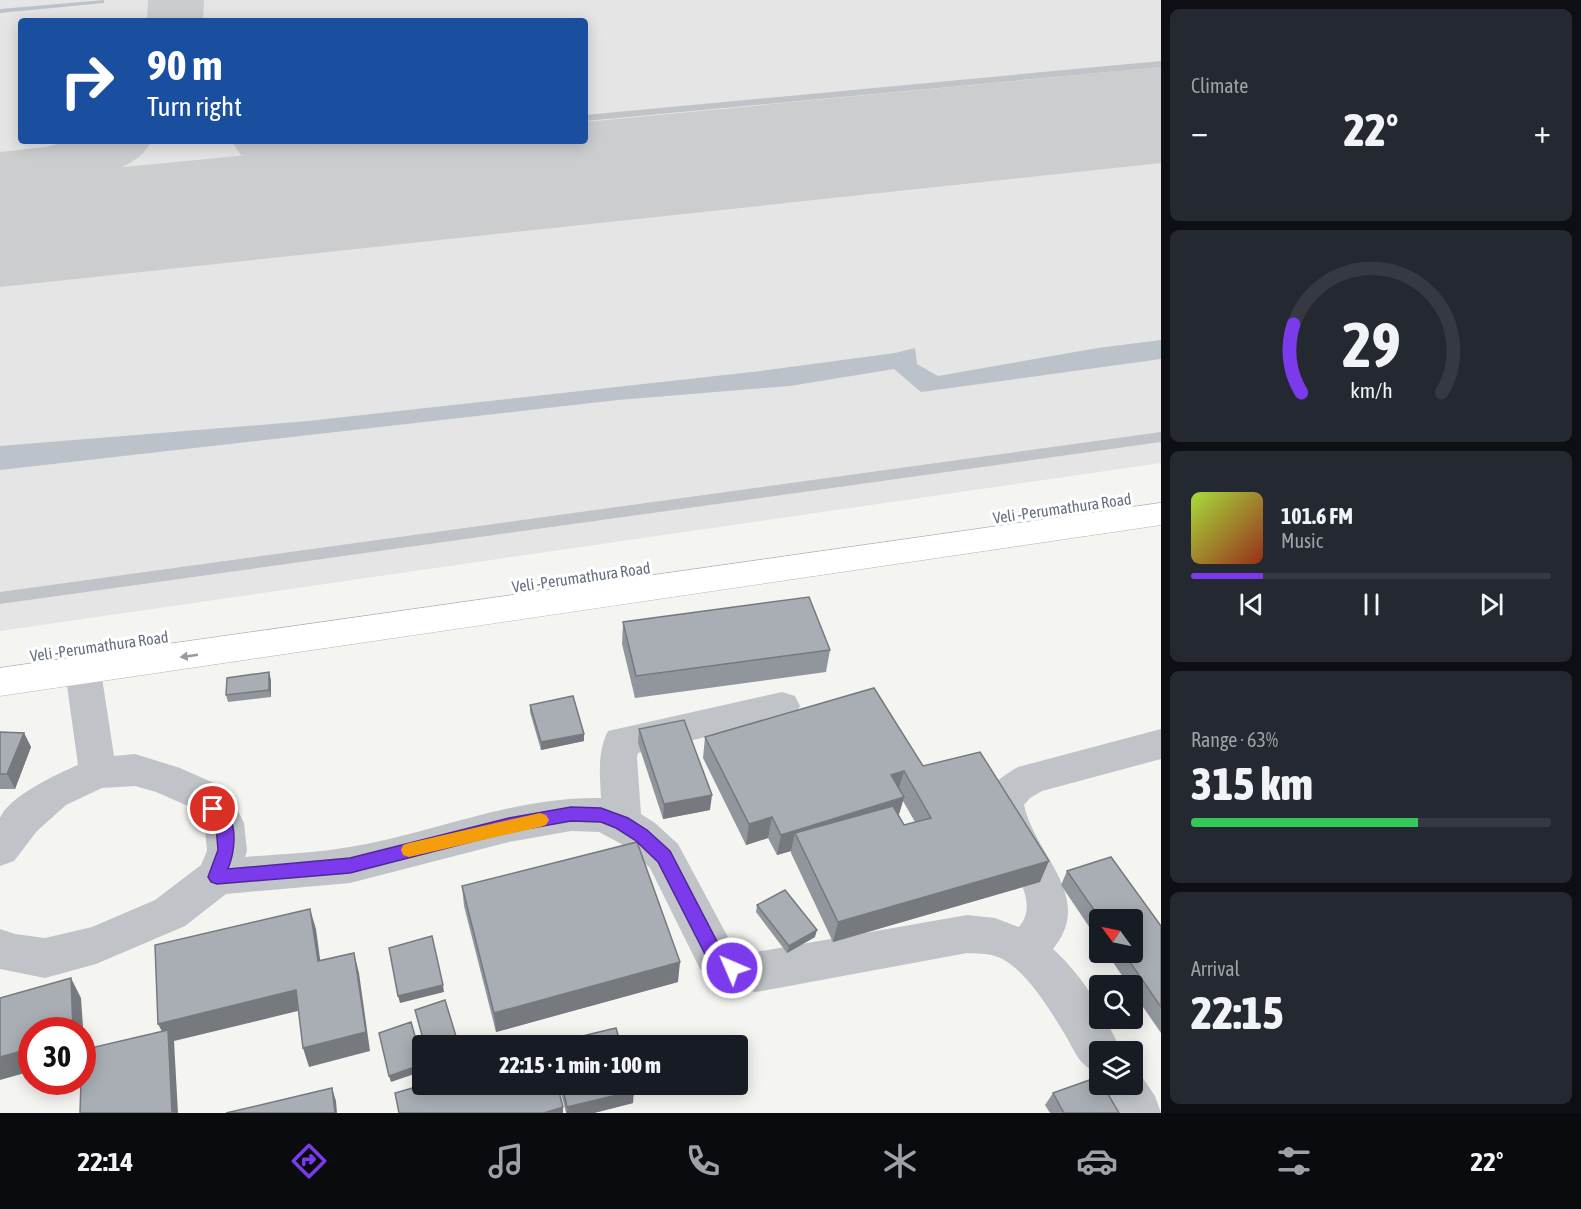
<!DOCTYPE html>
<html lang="en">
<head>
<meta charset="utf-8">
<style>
  :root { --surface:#171b24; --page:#242831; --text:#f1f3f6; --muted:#9ea1a6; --line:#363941; --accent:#7c3aed }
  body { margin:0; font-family:"Asap Condensed",sans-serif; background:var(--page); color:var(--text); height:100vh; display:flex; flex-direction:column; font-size:22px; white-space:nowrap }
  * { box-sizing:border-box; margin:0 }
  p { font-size:20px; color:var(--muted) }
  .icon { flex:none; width:33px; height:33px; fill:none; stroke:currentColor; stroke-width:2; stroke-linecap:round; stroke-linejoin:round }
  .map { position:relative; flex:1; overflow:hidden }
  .details { display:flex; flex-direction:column; gap:9px; padding:9px; background:#0d0f14; width:420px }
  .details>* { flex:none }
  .banner { position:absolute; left:18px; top:18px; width:570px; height:126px; border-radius:6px; box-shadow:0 3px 15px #0003; background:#1a4fa0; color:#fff; overflow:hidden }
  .needle { width:39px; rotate:303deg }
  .fabs { position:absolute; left:1089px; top:909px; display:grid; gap:12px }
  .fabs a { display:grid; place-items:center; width:54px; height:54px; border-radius:6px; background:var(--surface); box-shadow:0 3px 15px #0003; font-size:30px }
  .speed { position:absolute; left:18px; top:1017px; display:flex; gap:12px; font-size:30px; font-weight:700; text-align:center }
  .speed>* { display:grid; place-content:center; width:78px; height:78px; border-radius:50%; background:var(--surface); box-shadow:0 3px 15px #0003; line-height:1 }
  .speed .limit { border:9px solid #d22; background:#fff; color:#111 }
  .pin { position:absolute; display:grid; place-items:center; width:51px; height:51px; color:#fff; margin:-26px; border:3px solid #fff; border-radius:50%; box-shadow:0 2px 6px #0007 }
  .me { position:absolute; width:66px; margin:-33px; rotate:315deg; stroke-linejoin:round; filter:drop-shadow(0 0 4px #0008) }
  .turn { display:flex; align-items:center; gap:21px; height:126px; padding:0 30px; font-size:27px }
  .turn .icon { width:78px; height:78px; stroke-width:2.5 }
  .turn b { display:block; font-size:42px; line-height:51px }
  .big { font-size:45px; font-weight:800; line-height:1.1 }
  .details .widget { flex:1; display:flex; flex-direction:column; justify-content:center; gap:9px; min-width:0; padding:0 21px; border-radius:9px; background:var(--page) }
  .details .dial { align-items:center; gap:0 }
  .dial svg { height:156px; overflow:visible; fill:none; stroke:var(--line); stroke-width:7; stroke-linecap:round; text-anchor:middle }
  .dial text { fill:var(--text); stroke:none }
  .song { display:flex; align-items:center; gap:18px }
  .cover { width:72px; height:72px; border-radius:9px; background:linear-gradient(135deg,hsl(80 70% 55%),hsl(10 70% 35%)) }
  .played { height:6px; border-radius:3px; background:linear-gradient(90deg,var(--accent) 20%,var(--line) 20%) }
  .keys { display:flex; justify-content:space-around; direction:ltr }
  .heat { display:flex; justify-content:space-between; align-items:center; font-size:33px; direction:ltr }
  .charge { height:9px; border-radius:4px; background:linear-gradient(90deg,#34c759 63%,var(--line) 0) }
  .trip { position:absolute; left:412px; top:1035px; width:336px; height:60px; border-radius:6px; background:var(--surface); box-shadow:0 3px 15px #0003; font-weight:800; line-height:60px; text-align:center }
  .dock { display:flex; height:96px; justify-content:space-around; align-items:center; background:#090b0e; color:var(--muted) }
  .dock .icon { width:42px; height:42px }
  .dock .current { color:var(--accent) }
  .dock b { font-size:27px; color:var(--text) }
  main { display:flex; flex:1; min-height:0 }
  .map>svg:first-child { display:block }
</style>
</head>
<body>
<main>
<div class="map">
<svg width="1161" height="1113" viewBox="0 0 1161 1113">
  <rect width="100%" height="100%" fill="#f4f5f1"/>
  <path fill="#e5e5e5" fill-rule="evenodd" d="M 0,0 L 1161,0 L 1161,463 L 0,631 ZM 21,21 L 585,21 L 585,141 L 21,141 Z"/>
  <path fill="#bbc2c9" d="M 104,0 L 104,3 L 0,13 L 0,9 Z
    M 1161,340 L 1161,359 L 921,392 L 894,369 L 790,386 L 618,400 L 0,470 L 0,446 L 308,421 L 761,371 L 895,353 L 915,348 L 917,364 L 938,376 L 1098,348 Z"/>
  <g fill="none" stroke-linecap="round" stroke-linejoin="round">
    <path fill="#cbcdce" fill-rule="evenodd" d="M 148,0 L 204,0 L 203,21 L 147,21 Z
      M 68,141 L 152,141 C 148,146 145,152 140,156 C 107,182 41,189 0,192 L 0,152 L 46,147 Z
      M 231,141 L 368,141 L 358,155 C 318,165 281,165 241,155 Z"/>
    <path fill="#cbcdce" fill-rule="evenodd" d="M 1161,67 L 1161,163 L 0,287 L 0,179 L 392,141 L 585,141 L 585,122 Z"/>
    <g stroke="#b3b6bb" stroke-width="1">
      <path id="secondary" d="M 1161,503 L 1161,525 L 0,696 L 0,668 Z"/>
    </g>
    <path fill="#c0c3c7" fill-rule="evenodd" d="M 1161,61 L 1161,67 L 585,121 L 585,115 Z
      M 1161,432 L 1161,442 L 0,604 L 0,592 Z"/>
    <path fill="#c0c3c7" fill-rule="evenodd" d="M 83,657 L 96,661 L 101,671 L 114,756 L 135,754 L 180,768 L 216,784 L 238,811 L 244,823 L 247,851 L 245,857 C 280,854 316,853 350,847 C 434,833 515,796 601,798 C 600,775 597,753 608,731 L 782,692 L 795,696 L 800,706 L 795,716 L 638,753 L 637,758 L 641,814 L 655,823 L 678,844 L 730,941 L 742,950 L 756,952 L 967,915 L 995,918 L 1019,927 C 1049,892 982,841 985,803 C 986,786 1006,774 1018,767 L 1161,729 L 1161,759 L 1042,791 L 1030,798 L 1024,805 C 1034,854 1096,897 1053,949 C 1068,962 1100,999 1100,1018 L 1105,1018 L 1122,1052 L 1100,1052 L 1100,1074 C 1080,1066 1077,1056 1067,1038 C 1052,1013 1024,965 995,956 C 986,953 976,954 967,953 L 756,992 L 732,988 L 717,982 L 700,969 L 650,868 L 627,847 L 599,832 L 571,831 L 509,842 L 350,883 L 226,894 L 185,926 L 96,964 L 45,978 L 0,969 L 0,929 L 15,934 L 45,938 L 92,927 L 155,900 L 201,865 L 207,851 L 205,828 L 188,806 L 156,792 L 135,786 L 102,788 L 66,805 L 37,831 L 14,861 L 0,866 C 0,855 0,828 0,818 C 9,796 57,774 78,765 L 65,671 L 70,661 Z
      M 1132,1066 L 1136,1068 L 1155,1096 L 1161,1113 L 1112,1113 L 1097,1084 L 1100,1078 L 1100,1084 L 1132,1084 Z"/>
    <use href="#secondary" fill="#fff" fill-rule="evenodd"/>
  </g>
  <path fill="#91969c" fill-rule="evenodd" d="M 623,622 L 830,650 L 826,672 L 635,698 L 622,644 Z
    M 271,680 L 271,697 L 228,702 L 226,695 Z
    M 530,705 L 584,741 L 541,750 L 530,712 Z
    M 639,729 L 710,810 L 663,819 L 638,743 Z
    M 0,732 L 24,733 L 31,747 L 15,789 L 0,789 Z
    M 705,737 L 923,766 L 1040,882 L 833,942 L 791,853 L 791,851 L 777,855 L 768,838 L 746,845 L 703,758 ZM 903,801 L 915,822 L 904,825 L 898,816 Z
    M 1067,871 L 1161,926 L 1161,1033 L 1132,991 L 1132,986 L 1129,986 L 1106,952 L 1132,952 L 1132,920 L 1100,920 L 1100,943 L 1061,885 Z
    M 462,886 L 678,982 L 496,1032 L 464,906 Z
    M 757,905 L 815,937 L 787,953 L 756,912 Z
    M 559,1084 L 632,1084 L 633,1103 L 594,1113 L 566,1113 Z
    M 1053,1093 L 1119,1113 L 1050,1113 L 1045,1105 Z"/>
  <path fill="#767a7f" d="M 269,672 L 271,680 L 271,697 L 269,690 Z
    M 24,733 L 31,747 L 15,789 L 7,774 Z
    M 584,734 L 584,741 L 541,750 L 541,742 Z
    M 904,771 L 898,792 L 891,775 Z
    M 712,795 L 710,810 L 663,819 L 664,804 Z
    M 904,797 L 898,818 L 795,833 L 791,851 L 777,855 L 781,835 Z
    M 772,817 L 768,838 L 746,845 L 749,824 Z
    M 1049,861 L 1040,882 L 833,942 L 838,922 Z
    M 310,909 L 316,929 L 323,981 L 318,961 Z
    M 817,930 L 815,937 L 787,953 L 789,946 Z
    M 354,953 L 359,973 L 370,1051 L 309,1067 L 303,1048 Z
    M 680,962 L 678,982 L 496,1032 L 494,1013 Z
    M 71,978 L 81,998 L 85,1055 L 82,1056 L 82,1030 L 73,1030 Z
    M 443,985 L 444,992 L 400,1003 L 398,996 Z
    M 296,990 L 302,1010 L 174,1041 L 178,1113 L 172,1113 L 168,1043 L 158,1024 Z
    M 32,1048 L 32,1071 L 0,1080 L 0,1057 Z
    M 423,1064 L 423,1071 L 391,1082 L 389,1076 Z
    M 332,1088 L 336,1101 L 337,1113 L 335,1113 Z
    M 634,1091 L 633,1103 L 594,1113 L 567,1113 L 567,1107 Z
    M 563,1107 L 563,1113 L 544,1113 Z"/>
  <path fill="#a9aeb5" stroke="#767a7f" stroke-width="1.5" d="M 809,597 L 830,650 L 636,676 L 623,622 Z
    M 269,672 L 269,690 L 226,695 L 227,678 Z
    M 874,688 L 923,766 L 980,752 L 1049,861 L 838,922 L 795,833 L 893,806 L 904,825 L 931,818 L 904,771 L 891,775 L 904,797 L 781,835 L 772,817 L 749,824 L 705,737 Z
    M 573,696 L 584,734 L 541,742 L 530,705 Z
    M 684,720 L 712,795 L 664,804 L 639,729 Z
    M 0,732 L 24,733 L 7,774 L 0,774 Z
    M 637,842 L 680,962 L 494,1013 L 462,886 Z
    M 1111,857 L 1161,926 L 1161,1007 L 1123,952 L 1132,952 L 1132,920 L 1101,920 L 1067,871 Z
    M 785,890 L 817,930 L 789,946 L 757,905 Z
    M 310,909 L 318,961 L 354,953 L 366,1032 L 303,1048 L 296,990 L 158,1024 L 155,945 Z
    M 432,936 L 443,985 L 398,996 L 389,948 Z
    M 71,978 L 73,1030 L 32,1030 L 32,1048 L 0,1057 L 0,998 Z
    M 445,1000 L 459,1046 L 425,1046 L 415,1010 Z
    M 411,1022 L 423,1064 L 389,1076 L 379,1033 Z
    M 616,1028 L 621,1046 L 553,1046 L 553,1043 Z
    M 168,1030 L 172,1113 L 80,1113 L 81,1082 L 82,1082 L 82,1050 Z
    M 1098,1077 L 1100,1080 L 1100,1084 L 1102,1084 L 1119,1113 L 1064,1113 L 1053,1093 Z
    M 426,1084 L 557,1084 L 563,1107 L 544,1113 L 399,1113 L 395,1093 Z
    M 562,1084 L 632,1084 L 634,1091 L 567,1107 Z
    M 332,1088 L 335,1113 L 226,1113 Z"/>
  <defs><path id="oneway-solid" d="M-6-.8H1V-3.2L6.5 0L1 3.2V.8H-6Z" transform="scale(1.5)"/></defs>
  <use fill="#949aa6" href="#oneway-solid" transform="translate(189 656) rotate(172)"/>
  <path fill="#7c3aed" stroke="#51269a" stroke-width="1.5" d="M 213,802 C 240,812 236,848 228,869 L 350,858 L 509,818 L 571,807 L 601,808 L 628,818 L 647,830 L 670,851 L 721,949 L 738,962 L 741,968 L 738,974 L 732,976 L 708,960 L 658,862 L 635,840 L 616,828 L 601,822 L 571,821 L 509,832 L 350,873 L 217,884 L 211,882 L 208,877 L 218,850 L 216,825 L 205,809 L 208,804 Z"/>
  <path fill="#f59e0b" d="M 540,813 L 546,815 L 549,820 L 546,825 L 540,827 L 409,857 L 403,855 L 401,850 L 403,845 L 409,843 Z"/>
  <g text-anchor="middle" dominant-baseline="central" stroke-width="6" stroke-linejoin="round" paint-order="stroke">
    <g font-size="16" fill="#666f80" stroke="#fff">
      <text transform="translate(1062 508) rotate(-8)">Veli -Perumathura Road</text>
      <text transform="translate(581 577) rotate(-8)">Veli -Perumathura Road</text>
      <text transform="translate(99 646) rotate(-8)">Veli -Perumathura Road</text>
    </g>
  </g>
</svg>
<div class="fabs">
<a><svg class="needle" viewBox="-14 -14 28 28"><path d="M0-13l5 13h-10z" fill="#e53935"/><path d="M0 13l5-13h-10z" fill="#9ea1a6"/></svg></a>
<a><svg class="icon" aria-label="search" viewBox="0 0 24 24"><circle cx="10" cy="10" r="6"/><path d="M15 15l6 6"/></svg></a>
<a><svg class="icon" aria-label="layers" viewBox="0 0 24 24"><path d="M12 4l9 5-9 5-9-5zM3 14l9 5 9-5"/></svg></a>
</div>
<div class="speed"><div class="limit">30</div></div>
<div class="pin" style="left:213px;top:809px;background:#d93025"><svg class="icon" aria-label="arrive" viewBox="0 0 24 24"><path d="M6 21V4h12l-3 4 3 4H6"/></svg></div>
<svg class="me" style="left:732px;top:968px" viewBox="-20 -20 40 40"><circle r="17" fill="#7c3aed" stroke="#fff" stroke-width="3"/><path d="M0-11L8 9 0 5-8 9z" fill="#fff"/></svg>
<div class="trip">22:15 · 1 min · 100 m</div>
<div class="banner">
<div class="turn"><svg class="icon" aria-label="right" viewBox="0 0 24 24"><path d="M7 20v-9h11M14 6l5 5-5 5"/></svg><div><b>90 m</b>Turn right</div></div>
</div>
</div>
<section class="details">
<div class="widget"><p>Climate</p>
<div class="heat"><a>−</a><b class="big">22°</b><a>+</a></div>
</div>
<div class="widget dial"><svg viewBox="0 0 100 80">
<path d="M14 69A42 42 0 1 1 86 69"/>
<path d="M14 69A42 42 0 0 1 10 34" stroke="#7c3aed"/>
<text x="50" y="56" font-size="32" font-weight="700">29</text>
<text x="50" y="72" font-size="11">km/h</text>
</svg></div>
<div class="widget">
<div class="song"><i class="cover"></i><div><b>101.6 FM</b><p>Music</p></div></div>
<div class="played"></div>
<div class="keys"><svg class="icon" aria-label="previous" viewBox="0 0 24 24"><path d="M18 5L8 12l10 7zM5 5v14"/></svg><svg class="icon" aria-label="pause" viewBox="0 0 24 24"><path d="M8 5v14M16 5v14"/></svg><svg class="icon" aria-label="next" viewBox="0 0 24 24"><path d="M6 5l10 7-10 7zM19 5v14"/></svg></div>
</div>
<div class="widget"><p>Range · 63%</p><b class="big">315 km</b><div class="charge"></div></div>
<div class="widget"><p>Arrival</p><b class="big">22:15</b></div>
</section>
</main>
<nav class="dock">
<b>22:14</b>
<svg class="icon current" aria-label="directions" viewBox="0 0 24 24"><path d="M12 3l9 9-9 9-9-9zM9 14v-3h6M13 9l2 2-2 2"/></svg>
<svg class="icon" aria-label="music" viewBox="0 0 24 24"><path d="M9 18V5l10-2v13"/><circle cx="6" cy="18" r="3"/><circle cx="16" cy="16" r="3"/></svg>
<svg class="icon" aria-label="phone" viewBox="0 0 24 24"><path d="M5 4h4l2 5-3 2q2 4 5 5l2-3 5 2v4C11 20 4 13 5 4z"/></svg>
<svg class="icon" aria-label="climate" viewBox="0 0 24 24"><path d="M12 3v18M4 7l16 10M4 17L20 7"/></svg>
<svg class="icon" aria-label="car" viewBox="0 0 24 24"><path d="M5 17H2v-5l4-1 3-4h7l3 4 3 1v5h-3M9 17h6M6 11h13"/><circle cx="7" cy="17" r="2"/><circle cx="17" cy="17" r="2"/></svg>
<svg class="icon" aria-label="filters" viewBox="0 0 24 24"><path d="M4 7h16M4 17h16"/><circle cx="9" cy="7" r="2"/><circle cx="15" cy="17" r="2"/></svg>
<b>22°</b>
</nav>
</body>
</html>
